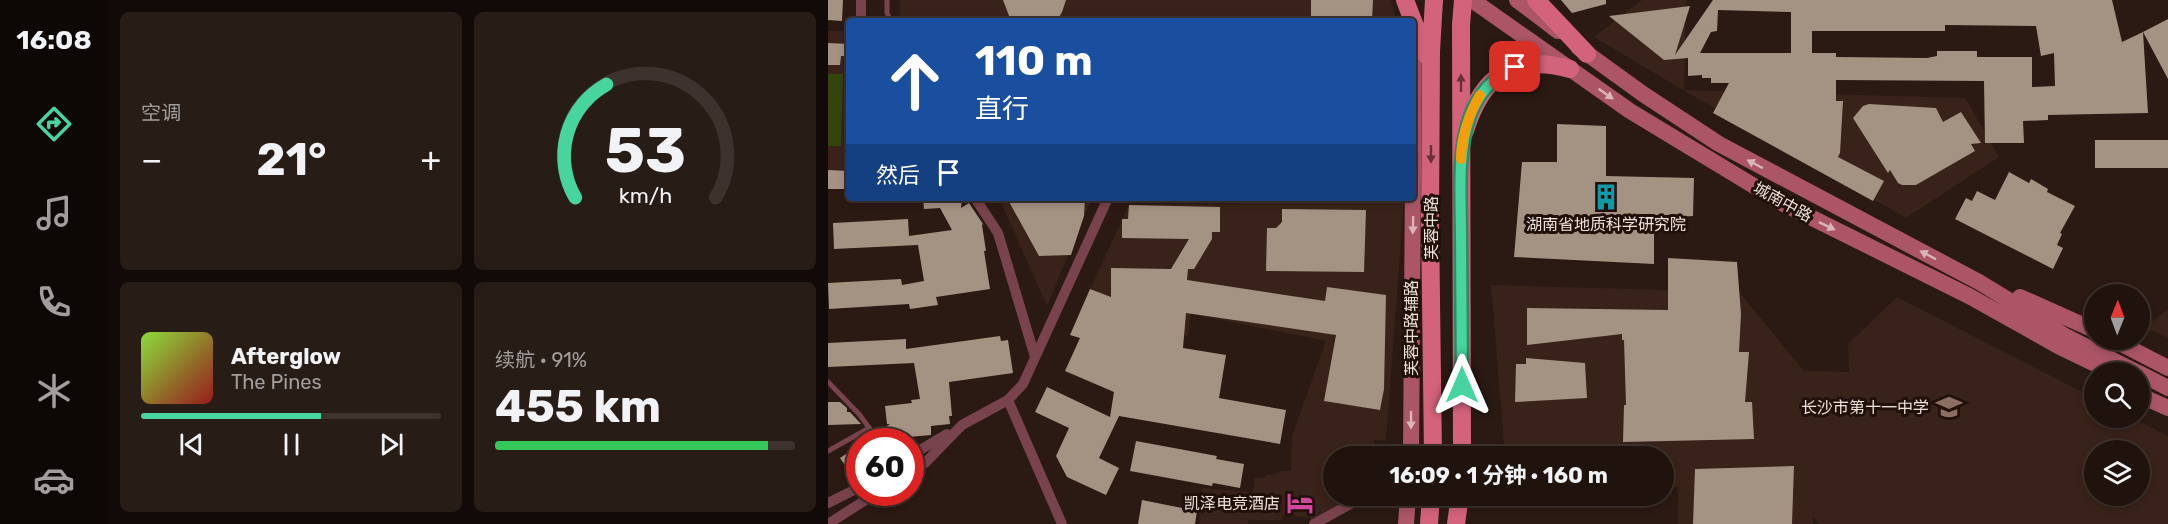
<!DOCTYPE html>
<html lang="zh">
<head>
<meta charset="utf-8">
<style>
  :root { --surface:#20130e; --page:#281c17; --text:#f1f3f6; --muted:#a29e9e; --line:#3d322e; --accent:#47d49e }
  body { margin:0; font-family:Rubik,"Noto Sans SC",sans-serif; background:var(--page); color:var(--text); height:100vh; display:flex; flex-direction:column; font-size:22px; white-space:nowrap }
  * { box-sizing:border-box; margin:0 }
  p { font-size:20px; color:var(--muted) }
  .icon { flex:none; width:33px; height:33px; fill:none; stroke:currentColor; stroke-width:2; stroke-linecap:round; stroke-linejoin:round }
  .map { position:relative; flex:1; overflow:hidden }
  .side { display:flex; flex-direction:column; gap:12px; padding:12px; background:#120a08; width:720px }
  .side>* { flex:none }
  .banner { position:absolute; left:18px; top:18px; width:570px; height:183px; border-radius:6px; box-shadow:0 3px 9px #0003,0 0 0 2px var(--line); background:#1a4fa0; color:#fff; overflow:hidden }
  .needle { width:39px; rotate:1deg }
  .buttons { position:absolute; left:1256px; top:284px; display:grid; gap:12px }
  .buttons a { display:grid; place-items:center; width:66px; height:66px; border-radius:50%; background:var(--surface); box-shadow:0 3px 9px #0003,0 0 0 2px var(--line); font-size:30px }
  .speed { position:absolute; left:18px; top:428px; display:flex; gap:12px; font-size:30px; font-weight:700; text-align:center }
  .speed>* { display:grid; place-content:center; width:78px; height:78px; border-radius:50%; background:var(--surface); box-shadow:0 3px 9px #0003,0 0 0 2px var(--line); line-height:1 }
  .speed .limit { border:9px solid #d22; background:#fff; color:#111 }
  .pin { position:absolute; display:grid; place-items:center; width:51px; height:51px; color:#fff; margin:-26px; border-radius:12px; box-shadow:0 3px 9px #0006 }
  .me { position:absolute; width:66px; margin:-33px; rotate:0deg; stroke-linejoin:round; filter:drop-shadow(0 0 4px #0008) }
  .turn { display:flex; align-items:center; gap:21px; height:126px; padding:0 30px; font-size:27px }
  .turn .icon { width:78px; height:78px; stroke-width:2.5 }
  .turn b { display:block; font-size:42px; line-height:51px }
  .then { display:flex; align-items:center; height:57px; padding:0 30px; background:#0003; gap:12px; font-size:22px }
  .big { font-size:45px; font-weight:700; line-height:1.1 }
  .side .widget { flex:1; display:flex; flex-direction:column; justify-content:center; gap:9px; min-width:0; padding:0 21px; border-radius:9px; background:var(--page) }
  .side .dial { align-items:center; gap:0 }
  .dial svg { height:156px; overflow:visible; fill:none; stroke:var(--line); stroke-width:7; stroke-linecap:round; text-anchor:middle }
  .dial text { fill:var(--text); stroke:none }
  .song { display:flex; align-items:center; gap:18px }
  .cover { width:72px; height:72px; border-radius:9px; background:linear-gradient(135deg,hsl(90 70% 55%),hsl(0 70% 35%)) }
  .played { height:6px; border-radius:3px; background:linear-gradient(90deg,var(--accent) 60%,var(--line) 60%) }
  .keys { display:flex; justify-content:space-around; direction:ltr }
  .heat { display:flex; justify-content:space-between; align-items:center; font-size:33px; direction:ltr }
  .charge { height:9px; border-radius:4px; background:linear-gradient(90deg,#34c759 91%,var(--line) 0) }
  .side .tiles { flex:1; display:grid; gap:12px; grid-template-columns:repeat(2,1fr) }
  .trip { position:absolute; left:495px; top:446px; width:351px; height:60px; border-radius:30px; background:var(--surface); box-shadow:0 3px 9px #0003,0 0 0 2px var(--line); font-weight:700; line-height:60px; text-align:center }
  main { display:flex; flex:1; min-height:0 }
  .dock { display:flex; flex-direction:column; width:108px; justify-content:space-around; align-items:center; background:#0d0806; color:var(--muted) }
  .dock .icon { width:42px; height:42px }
  .dock .selected { color:var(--accent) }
  .dock b { font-size:27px; color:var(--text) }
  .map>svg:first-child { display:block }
</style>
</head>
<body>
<main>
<nav class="dock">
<b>16:08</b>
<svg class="icon selected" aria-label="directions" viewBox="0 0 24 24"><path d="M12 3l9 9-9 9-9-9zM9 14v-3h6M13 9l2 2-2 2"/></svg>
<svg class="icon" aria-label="music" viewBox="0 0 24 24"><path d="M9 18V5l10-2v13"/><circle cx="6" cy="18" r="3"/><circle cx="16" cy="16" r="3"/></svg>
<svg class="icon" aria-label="phone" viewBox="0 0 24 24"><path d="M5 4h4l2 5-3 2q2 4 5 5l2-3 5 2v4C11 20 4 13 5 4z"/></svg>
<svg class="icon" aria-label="climate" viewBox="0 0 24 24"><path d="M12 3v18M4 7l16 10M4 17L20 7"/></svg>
<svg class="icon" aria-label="car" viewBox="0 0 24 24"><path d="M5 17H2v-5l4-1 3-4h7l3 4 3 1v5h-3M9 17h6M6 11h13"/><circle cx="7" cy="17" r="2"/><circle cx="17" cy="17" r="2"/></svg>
</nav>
<section class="side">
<div class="tiles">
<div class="widget"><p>空调</p>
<div class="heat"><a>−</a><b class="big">21°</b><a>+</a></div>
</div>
<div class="widget dial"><svg viewBox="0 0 100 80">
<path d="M14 69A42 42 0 1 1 86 69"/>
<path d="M14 69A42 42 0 0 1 30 11" stroke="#47d49e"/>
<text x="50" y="56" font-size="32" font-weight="700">53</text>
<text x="50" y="72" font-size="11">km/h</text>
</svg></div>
<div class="widget">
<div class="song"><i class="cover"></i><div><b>Afterglow</b><p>The Pines</p></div></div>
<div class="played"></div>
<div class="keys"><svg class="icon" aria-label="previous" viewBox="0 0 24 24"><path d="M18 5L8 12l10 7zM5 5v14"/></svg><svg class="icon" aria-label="pause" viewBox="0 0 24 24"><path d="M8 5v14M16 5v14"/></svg><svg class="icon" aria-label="next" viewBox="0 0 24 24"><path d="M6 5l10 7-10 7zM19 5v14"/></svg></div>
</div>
<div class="widget"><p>续航 · 91%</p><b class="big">455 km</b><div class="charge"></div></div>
</div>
</section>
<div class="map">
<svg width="1340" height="524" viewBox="0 0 1340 524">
  <rect width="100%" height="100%" fill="#2b1913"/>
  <path fill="#392219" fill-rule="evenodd" d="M 72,0 L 563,0 L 568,21 L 72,21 Z
    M 814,0 L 858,0 L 856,90 L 1137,98 L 1171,157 L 1078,218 L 855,90 L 766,37 Z
    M 0,31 L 21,31 L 21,176 L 0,173 Z
    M 171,198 L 264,198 L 219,306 Z
    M 576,200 L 558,441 L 546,440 L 546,456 L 506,456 L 506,495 L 514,495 L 511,497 L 510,509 L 483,523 L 483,517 L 455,516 L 454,520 L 421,520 L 420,524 L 371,524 L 374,488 L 425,492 L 426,478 L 437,478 L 437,475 L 445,475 L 446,473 L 451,473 L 451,471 L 463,471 L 464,436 L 498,341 L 363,314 L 360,337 L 262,289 L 301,205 Z
    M 663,285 L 911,292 L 976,371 L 1021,372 L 1020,344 L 1069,297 L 1266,398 L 1266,417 L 1303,417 L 1340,436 L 1340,524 L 991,524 L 985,516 L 985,524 L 850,524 L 850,487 L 836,487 L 836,456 L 677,456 ZM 1266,450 L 1311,450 L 1311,495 L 1266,495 Z
    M 1340,309 L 1340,338 L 1317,327 Z"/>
  <path fill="#34440d" d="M 0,74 L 15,74 L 13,146 L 0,146 Z"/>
  <path fill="#a49283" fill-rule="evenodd" d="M 0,0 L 15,0 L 14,21 L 0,20 Z
    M 175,0 L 238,0 L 234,12 L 229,21 L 183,21 Z
    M 483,0 L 545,0 L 544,21 L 483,21 Z
    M 733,0 L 778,0 L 778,4 L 744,13 Z
    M 885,0 L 1284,0 L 1294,42 L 1315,32 L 1320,113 L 1220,115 L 1220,120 L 1195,121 L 1196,143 L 1157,143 L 1156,81 L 1008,80 L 1008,101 L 1015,101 L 1012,153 L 1010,157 L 1056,181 L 1045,201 L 885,113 L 901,83 L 883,83 L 883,78 L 874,78 L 874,75 L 860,76 L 860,58 L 836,60 L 781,16 L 862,6 L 847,55 ZM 890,10 L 963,12 L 963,53 L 872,53 L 883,32 L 889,31 ZM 1117,25 L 1208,26 L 1213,56 L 1226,53 L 1227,86 L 1204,87 L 1204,57 L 1149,57 L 1149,51 L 1109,51 L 1109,56 L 1099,58 L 1008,57 L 1008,53 L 984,53 L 984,31 L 1117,31 Z
    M 1340,19 L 1340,79 L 1315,32 Z
    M 0,43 L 21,44 L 20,56 L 13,56 L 12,65 L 0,65 Z
    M 1041,104 L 1108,108 L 1115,122 L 1133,112 L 1153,143 L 1143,144 L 1147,151 L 1088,185 L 1074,185 L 1070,183 L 1062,170 L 1060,173 L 1025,118 L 1035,106 Z
    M 729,124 L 778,126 L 778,176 L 866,178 L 865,216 L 826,219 L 826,264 L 686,257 L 694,162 L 729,162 Z
    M 1267,140 L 1340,140 L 1340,168 L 1267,168 Z
    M 0,170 L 21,171 L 21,189 L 0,189 Z
    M 1181,172 L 1201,183 L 1203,179 L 1220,189 L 1219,192 L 1247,206 L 1232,233 L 1234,234 L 1229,245 L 1235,248 L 1225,269 L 1127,219 L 1138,198 L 1144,201 L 1149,191 L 1167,200 Z
    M 95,198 L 134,198 L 133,208 L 141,203 L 155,224 L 154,225 L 158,251 L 156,251 L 162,289 L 108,297 L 110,305 L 82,309 L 81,304 L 1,309 L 0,283 L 73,279 L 74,285 L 96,281 L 90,245 L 6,249 L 5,223 L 80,219 L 81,236 L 124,230 L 112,208 L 96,209 Z
    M 179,198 L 257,198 L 256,216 L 243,255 L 211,256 Z
    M 301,205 L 392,207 L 392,232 L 384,232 L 384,239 L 366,269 L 360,269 L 359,280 L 497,301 L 499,287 L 558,295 L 556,389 L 552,410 L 496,401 L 508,335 L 358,313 L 355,348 L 398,355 L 391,398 L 458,410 L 452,444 L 291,416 L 271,458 L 291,468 L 278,495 L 239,477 L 228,456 L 241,428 L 207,412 L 219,387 L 282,417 L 286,392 L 237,371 L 252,338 L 242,335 L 262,289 L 283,297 L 283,268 L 343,269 L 361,239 L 294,238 L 294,219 L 300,219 Z
    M 454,209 L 538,210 L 536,272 L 438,271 L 439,228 L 448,228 L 454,222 Z
    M 840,258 L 909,262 L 913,314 L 911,352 L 921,352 L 917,402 L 924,402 L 926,439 L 795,442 L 796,405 L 798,405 L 796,340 L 794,340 L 794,334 L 699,345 L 699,308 L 840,310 Z
    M 172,336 L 173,341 L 180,340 L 185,373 L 121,382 L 124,416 L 121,416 L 122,424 L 103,426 L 103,435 L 81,437 L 80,433 L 72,434 L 72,430 L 50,432 L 62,424 L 59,424 L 57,406 L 84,403 L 83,400 L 92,399 L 86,363 L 0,367 L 0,343 L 78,339 L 78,349 Z
    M 698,358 L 757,363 L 759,398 L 687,402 L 688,364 L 698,364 Z
    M 0,402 L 12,402 L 19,408 L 19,412 L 22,412 L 33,424 L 0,425 Z
    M 308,441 L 389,456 L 388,459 L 416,464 L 412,488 L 385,483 L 384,486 L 302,471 Z
    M 32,445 L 32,480 L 28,481 L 12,458 Z
    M 966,466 L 964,524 L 865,524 L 867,469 Z
    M 314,500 L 369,511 L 367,524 L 310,524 Z"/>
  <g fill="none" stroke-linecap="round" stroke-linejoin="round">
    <path stroke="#79434d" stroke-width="5" d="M 59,0 L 59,13 L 63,21
      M 0,382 L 31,414 L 51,441
      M 0,451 L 41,428"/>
    <path stroke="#79434d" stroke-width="10" d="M 33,0 L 33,21
      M 147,198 L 170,233 L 207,357
      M 180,400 L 234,524
      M 82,456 L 119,434
      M 82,472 L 97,463 L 134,425 L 180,400 L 195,384 L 280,198
      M 549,495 L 580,499
      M 0,503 L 32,487
      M 0,524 L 50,492
      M 486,524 L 539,495"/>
    <path stroke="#ab5567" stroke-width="16" d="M 644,0 L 802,111 L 954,203 L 1141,296 L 1232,347 L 1284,372
      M 689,0 L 730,31
      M 750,47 L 815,94 L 891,144 L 1151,282 L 1197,310 L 1237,336 L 1308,372
      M 1192,297 L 1266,330
      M 1284,339 L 1340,368
      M 1311,373 L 1340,388
      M 1311,395 L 1340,408
      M 583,456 L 586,27
      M 578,524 L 580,495"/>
    <path stroke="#d3637b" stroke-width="18" d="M 577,0 L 598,55
      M 708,0 L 759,54
      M 637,131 C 654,75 685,54 742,69
      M 605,456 L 602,221 L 603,51 L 606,0
      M 634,456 L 633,25 L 635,0
      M 601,524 L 603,495
      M 628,524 L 632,495"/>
  </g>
  <defs><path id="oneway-solid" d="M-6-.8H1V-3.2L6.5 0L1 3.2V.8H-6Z" transform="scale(1.5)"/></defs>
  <g fill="#683137">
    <use href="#oneway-solid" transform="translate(633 83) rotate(-90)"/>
    <use href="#oneway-solid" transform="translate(603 154) rotate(90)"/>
  </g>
  <g fill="#d9b7b9">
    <use href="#oneway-solid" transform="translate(778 94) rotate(35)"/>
    <use href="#oneway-solid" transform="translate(927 164) rotate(-152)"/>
    <use href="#oneway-solid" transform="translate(585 225) rotate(91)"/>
    <use href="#oneway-solid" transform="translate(999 226) rotate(26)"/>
    <use href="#oneway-solid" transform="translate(1100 255) rotate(-152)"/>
    <use href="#oneway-solid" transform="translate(583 420) rotate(90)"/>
  </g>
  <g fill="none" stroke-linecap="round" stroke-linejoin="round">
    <g stroke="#2e8a67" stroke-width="15">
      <path id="route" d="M 634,385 C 634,334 633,284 633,234 C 633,194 629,153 642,116 C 651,92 665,77 687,67"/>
    </g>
    <use href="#route" stroke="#47d49e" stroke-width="10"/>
    <path stroke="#f59e0b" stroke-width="10" d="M 633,159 C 633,138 641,114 652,95"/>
  </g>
  <defs>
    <g id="building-bare" transform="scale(2.07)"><path d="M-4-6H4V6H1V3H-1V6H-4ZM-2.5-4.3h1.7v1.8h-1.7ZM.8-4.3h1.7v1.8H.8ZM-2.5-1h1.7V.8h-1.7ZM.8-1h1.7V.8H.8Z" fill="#0f9aa8" stroke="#21100a" stroke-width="2.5" paint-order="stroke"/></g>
    <g id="school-bare" transform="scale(2.07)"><path d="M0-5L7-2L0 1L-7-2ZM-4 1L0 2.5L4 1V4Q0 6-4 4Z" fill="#8d6e63" stroke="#21100a" stroke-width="2.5" paint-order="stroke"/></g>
    <g id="hotel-bare" transform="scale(2.07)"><path d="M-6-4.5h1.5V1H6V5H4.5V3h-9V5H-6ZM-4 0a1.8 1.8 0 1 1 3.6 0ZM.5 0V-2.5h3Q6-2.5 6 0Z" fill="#d1479c" stroke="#21100a" stroke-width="2.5" paint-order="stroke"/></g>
  </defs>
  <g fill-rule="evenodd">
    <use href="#building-bare" x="778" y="197"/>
    <use href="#school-bare" x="1121" y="407"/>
    <use href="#hotel-bare" x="472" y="503"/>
  </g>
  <g text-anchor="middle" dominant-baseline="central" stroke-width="6" stroke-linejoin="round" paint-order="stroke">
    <g font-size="16" fill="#ede1dc" stroke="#21100a">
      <text transform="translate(955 202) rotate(29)">城南中路</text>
      <text transform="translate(603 228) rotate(-90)">芙蓉中路</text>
      <text transform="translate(583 328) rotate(-90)">芙蓉中路辅路</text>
    </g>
    <g font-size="16" fill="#ede1dc" stroke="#21100a" text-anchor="end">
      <text x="778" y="224" text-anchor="middle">湖南省地质科学研究院</text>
      <text x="1101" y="407">长沙市第十一中学</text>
      <text x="452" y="503">凯泽电竞酒店</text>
    </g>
  </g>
</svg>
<div class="buttons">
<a><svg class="needle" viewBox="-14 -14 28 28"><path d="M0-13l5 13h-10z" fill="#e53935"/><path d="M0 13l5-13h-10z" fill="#a29e9e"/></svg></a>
<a><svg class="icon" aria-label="search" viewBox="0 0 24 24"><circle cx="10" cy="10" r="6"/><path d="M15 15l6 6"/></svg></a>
<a><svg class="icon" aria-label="layers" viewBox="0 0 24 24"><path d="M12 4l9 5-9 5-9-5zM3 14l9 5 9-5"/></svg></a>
</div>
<div class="speed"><div class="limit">60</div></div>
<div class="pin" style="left:687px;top:67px;background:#d93025"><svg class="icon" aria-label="arrive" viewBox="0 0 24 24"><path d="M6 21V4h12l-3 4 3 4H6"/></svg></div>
<svg class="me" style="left:634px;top:385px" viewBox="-20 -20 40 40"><path d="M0-17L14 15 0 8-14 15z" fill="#47d49e" stroke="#fff" stroke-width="4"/></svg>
<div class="trip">16:09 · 1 分钟 · 160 m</div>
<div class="banner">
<div class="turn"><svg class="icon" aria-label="ahead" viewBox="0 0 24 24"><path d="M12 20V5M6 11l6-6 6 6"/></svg><div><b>110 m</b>直行</div></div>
<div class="then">然后<svg class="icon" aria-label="arrive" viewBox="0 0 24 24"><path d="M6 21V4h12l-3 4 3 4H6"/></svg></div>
</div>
</div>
</main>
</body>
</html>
